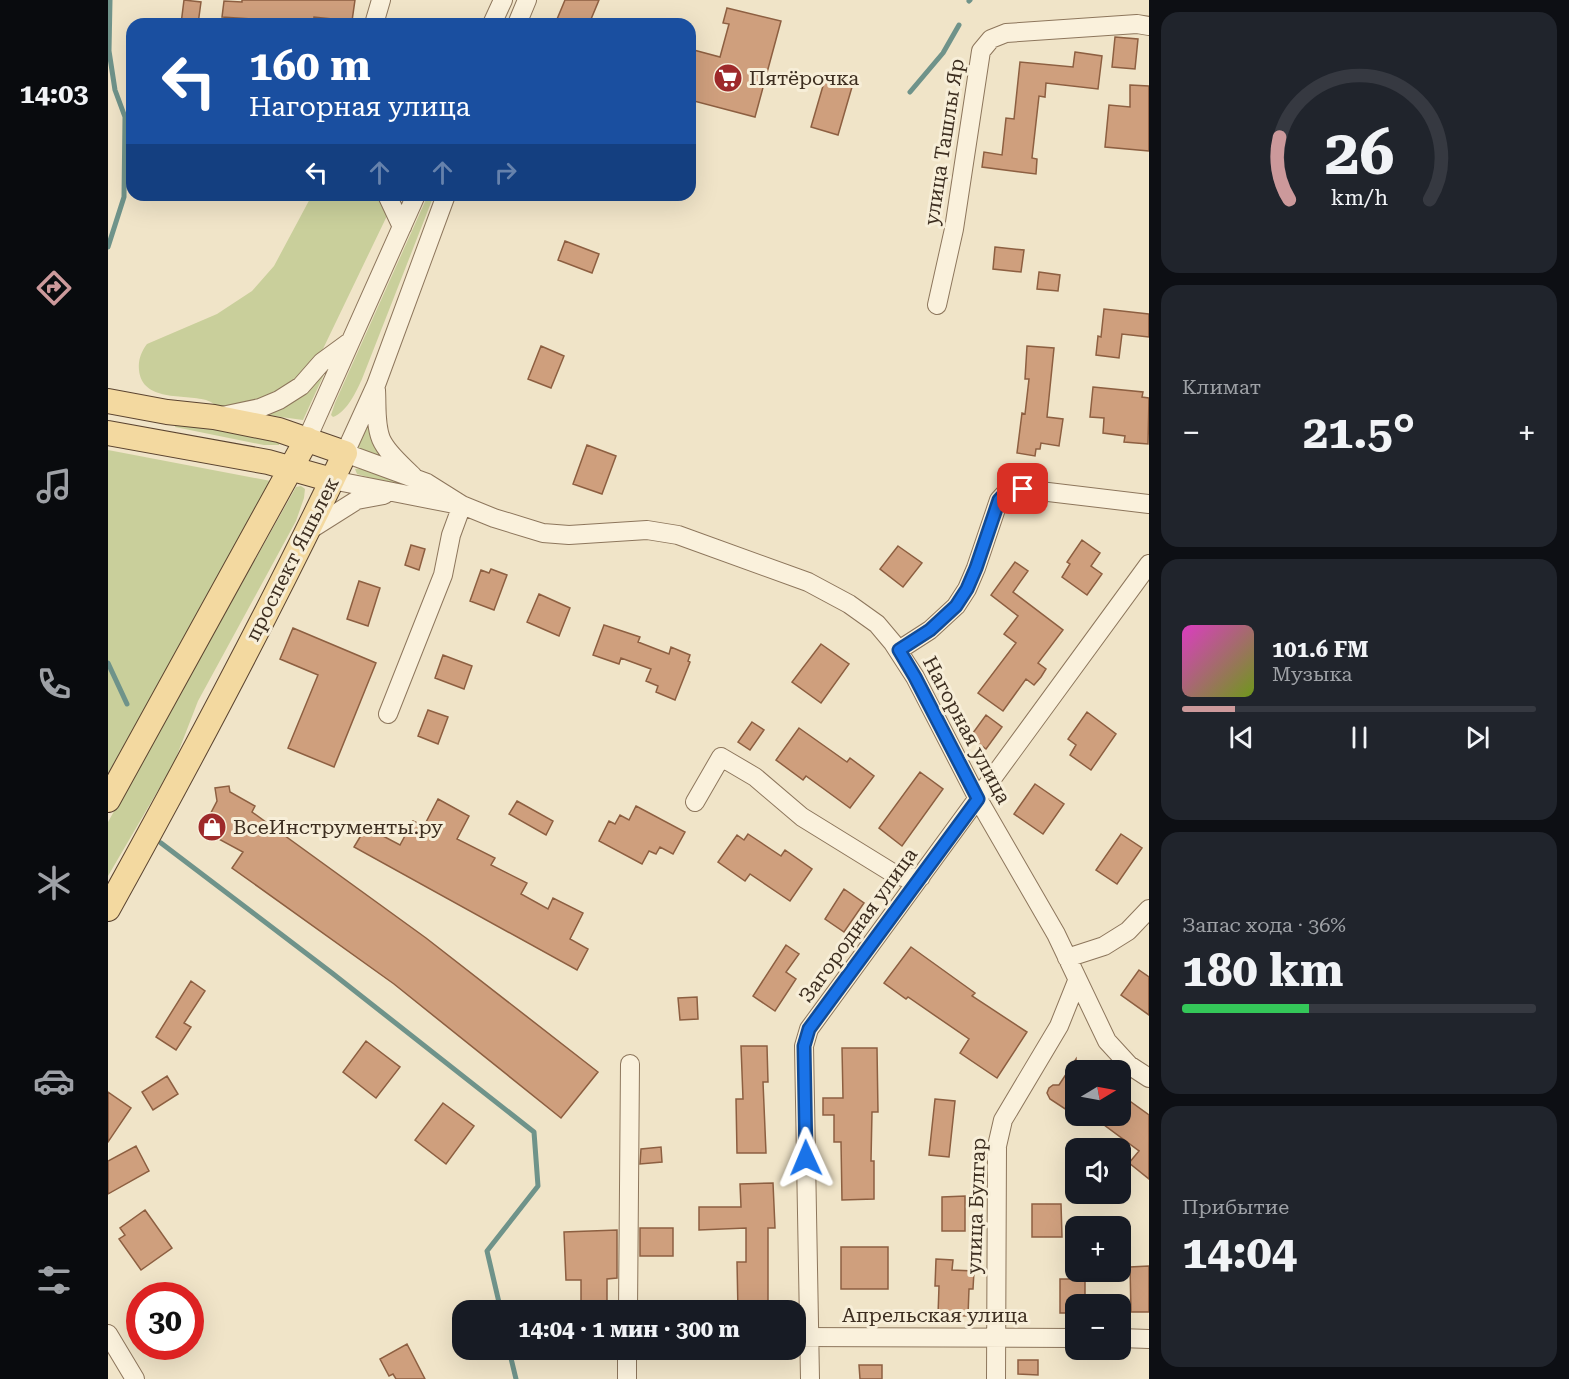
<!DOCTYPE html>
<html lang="ru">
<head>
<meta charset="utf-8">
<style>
  :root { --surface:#171b24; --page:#20242c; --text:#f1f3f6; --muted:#9ea1a6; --line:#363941; --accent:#cc999b }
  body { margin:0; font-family:"Roboto Serif",serif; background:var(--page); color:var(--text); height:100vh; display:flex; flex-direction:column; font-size:22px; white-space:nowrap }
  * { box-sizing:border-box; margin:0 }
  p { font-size:20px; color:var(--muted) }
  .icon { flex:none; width:33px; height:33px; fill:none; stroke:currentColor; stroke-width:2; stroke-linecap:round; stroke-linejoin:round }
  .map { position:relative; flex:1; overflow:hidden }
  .side { display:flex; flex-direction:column; gap:12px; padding:12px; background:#0d0f14; width:420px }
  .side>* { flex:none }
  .hud { position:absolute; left:18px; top:18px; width:570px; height:183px; border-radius:18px; box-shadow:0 6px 24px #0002; background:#1a4fa0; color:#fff; overflow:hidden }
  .needle { width:39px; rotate:80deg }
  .fabs { position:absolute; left:957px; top:1060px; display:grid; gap:12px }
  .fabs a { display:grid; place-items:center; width:66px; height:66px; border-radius:12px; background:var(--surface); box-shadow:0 6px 24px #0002; font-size:30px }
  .speed { position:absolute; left:18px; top:1282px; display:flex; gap:12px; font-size:30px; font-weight:700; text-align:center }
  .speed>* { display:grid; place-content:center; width:78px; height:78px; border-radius:50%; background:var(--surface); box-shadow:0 6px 24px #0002; line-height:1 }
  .speed .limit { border:9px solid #d22; background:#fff; color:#111 }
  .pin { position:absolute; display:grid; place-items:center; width:51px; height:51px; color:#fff; margin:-26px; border-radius:12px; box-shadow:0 3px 9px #0006 }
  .me { position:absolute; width:66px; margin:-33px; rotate:359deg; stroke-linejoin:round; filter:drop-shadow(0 0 4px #0008) }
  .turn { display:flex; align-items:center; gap:21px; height:126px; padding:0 24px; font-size:27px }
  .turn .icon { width:78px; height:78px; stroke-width:2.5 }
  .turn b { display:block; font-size:42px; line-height:51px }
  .lanes { display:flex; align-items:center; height:57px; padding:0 24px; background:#0003; justify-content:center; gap:30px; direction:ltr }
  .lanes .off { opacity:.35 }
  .big { font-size:45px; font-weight:700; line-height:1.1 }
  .side .tile { flex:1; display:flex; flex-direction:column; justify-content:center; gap:9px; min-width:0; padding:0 21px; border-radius:18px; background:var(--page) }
  .side .dial { align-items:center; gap:0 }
  .dial svg { height:156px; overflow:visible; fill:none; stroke:var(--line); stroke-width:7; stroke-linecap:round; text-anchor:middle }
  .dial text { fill:var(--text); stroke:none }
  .song { display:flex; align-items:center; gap:18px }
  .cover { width:72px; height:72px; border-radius:9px; background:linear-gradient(135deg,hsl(310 70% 55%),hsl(80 70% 35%)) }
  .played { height:6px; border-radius:3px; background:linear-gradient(90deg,var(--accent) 15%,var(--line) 15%) }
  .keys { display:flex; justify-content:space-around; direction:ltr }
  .heat { display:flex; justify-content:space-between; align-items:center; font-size:33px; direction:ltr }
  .charge { height:9px; border-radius:4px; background:linear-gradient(90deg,#34c759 36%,var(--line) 0) }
  .trip { position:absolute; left:344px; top:1300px; width:354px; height:60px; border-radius:18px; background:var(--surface); box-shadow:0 6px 24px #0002; font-weight:700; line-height:60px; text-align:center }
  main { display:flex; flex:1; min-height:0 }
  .dock { display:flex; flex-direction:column; width:108px; justify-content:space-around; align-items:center; background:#090b0e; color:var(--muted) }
  .dock .icon { width:42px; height:42px }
  .dock .active { color:var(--accent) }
  .dock b { font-size:27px; color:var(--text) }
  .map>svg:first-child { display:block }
</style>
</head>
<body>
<main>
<nav class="dock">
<b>14:03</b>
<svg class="icon active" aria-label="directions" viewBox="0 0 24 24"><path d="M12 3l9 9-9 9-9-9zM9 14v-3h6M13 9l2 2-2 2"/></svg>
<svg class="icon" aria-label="music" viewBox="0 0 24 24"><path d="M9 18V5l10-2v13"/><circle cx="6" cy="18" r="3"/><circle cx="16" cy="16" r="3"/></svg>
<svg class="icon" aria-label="phone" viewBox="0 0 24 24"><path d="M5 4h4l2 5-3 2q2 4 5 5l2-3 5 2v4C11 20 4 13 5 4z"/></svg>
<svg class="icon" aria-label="climate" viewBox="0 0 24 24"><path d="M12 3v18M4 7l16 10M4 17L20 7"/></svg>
<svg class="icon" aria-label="car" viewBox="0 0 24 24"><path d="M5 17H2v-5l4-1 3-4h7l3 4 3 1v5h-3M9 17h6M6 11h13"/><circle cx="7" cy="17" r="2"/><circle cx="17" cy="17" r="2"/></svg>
<svg class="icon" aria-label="filters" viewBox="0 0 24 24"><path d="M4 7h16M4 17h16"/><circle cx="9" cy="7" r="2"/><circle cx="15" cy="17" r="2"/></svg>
</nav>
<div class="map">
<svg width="1041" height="1379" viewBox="0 0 1041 1379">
  <rect width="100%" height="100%" fill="#f0e4c8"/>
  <path fill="#c9cf9b" d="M 204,195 L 289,195 L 214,351 L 199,372 L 168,396 L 114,409 C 109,406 104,402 98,400 C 76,394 34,402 31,370 C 30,360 33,352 39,344 L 109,314 L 144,291 L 166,266 Z
    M 320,195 L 326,195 L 254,379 C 248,392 239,412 225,417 L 223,415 L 227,403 Z
    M 218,370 L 195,420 L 151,414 Z
    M 263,413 L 279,458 L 247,453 Z
    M 68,420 L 171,442 L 171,445 L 156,445 L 67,427 Z
    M 0,450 L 168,482 L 0,774 Z
    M 254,468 L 309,486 L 313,492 L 249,474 L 247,469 Z
    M 193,486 L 197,489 L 196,498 L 188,521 L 90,701 L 66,763 L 0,876 L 0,822 L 188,487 Z"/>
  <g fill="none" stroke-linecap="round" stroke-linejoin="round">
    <path stroke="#6f938a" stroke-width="5" d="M 861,1 L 862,0
      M 802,92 L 835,53 L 851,25
      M 0,247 L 16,197 L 17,117 L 7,90 L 1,51 L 2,0
      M 0,663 L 19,704
      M 53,843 L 224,973 L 426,1132 L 430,1186 L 379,1251 L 393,1311
      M 401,1350 L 408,1379"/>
  </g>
  <path fill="#cf9f7d" stroke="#8d5f41" stroke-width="1.5" d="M 76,0 L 93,2 L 90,24 L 73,24 Z
    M 134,0 L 247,0 L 244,21 L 206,17 L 205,24 L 172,24 L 173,21 L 114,17 L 116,1 L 134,2 Z
    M 457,0 L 491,0 L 481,24 L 447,24 Z
    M 619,8 L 673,21 L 647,117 L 582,100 L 582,49 L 612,57 L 621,24 L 615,23 Z
    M 1007,37 L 1030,39 L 1027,69 L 1004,67 Z
    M 967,52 L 994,56 L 990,89 L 938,83 L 937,97 L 931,96 L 924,158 L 929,159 L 928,174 L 874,167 L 876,152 L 894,155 L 898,118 L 906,119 L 912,62 L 965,67 Z
    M 717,79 L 744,87 L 730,135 L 703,127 Z
    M 1022,85 L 1041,86 L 1041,151 L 997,147 L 1001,105 L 1022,107 Z
    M 457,241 L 491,254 L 484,273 L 450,260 Z
    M 887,247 L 916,250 L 913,272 L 885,269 Z
    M 931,272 L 952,275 L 950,291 L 929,289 Z
    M 996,309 L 1041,314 L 1041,337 L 1014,334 L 1011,358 L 988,355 L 990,336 L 993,337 Z
    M 433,346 L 456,356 L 443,388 L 420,379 Z
    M 919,346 L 946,348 L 939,417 L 955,419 L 951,446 L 933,443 L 932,449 L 928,449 L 927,456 L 909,453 L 914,413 L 917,414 L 921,379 L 917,379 Z
    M 985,387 L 1035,392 L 1034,397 L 1041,398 L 1040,444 L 1016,442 L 1017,436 L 995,433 L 996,418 L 982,417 Z
    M 479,445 L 508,456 L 494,494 L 465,484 Z
    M 974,540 L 992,553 L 983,566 L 994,574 L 979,595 L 954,577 L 962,564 L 959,562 Z
    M 303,545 L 317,549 L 311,570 L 297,565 Z
    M 790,546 L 814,563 L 795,587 L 772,569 Z
    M 907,562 L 920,571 L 905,592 L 955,630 L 930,663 L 938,669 L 933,677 L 926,685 L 918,679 L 895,711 L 870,693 L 908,643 L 896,634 L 910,616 L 883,595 Z
    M 383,569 L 399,575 L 386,610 L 362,601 L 373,570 L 381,573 Z
    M 251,581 L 272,588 L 260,626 L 239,619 Z
    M 431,594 L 462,608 L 451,636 L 419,622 Z
    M 496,625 L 532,637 L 530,642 L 561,654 L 563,647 L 582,655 L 580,661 L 582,662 L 567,700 L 548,692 L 550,686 L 538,681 L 543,669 L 513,658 L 511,664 L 485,655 Z
    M 185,628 L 268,663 L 226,767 L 180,748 L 210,675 L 172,659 Z
    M 713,644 L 741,664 L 713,703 L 684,682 Z
    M 335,655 L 364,666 L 356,689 L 327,678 Z
    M 320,710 L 340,717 L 330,744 L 310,736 Z
    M 979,712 L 1008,734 L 983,770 L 962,755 L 968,745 L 960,739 Z
    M 878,715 L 894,727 L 878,749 L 862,737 Z
    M 644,722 L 656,730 L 642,750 L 630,742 Z
    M 691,728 L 739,762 L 742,758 L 766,776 L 742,808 L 698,776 L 695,780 L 668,760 Z
    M 812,772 L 835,789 L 794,846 L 771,828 Z
    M 927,784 L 956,804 L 935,834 L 906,814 Z
    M 121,786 L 122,792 L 147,806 L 144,812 L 318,938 L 490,1072 L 453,1118 L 286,984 L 124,868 L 135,852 L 94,830 L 109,801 L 107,788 Z
    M 330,799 L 361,816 L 349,839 L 387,858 L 383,865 L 419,883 L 413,894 L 440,909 L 445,898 L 475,913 L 462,939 L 480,949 L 469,970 L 246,847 L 258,827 L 292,845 L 305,821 L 316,826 Z
    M 409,801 L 445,821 L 438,835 L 401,814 Z
    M 528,806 L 577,832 L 565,854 L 552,847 L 548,854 L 541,851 L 534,864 L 491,841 L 501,821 L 507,824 L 512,815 L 521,820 Z
    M 640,834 L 673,856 L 677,850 L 704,869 L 682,901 L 642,874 L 637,881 L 610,862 L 629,835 L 636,840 Z
    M 1013,834 L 1034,848 L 1009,884 L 988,870 Z
    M 736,889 L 756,903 L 736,932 L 717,919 Z
    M 678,945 L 691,954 L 678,972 L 688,979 L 667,1011 L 645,996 Z
    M 803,947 L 867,993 L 864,996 L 919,1032 L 889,1078 L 852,1053 L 861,1039 L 800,997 L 798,999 L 776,983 Z
    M 1031,970 L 1041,977 L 1041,1015 L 1013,995 Z
    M 83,981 L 97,991 L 76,1023 L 83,1027 L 68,1050 L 48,1037 Z
    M 589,997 L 590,1019 L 572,1020 L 570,998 Z
    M 258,1041 L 292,1067 L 268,1098 L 235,1072 Z
    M 633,1046 L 659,1046 L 660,1082 L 655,1082 L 658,1153 L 629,1153 L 628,1099 L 635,1099 Z
    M 734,1048 L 769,1048 L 770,1112 L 764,1112 L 763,1161 L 766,1161 L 766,1199 L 734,1200 L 733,1142 L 726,1142 L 726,1115 L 715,1115 L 715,1098 L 735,1098 Z
    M 968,1059 L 968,1116 L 942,1099 L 939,1093 L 941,1088 L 945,1085 L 951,1085 Z
    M 59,1076 L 70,1094 L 45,1110 L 34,1092 Z
    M 0,1092 L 23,1108 L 0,1142 Z
    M 1012,1094 L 1041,1115 L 1041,1179 L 1021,1163 L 1031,1151 L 984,1116 L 1012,1116 Z
    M 827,1099 L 847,1101 L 841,1157 L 821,1155 Z
    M 335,1103 L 366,1126 L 338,1164 L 307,1140 Z
    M 28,1146 L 41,1171 L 0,1194 L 0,1161 Z
    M 553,1147 L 554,1162 L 532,1164 L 533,1149 Z
    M 665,1183 L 667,1228 L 660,1228 L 660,1304 L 643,1304 L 643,1311 L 630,1311 L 629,1262 L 638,1262 L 638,1228 L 591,1230 L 591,1207 L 633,1207 L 632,1184 Z
    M 857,1196 L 857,1231 L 834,1231 L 834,1197 Z
    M 924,1204 L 953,1204 L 954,1237 L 924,1237 Z
    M 37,1210 L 64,1248 L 33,1270 L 11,1239 L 17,1235 L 12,1228 Z
    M 532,1228 L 565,1228 L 565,1256 L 532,1256 Z
    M 509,1230 L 509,1278 L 499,1279 L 499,1309 L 473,1309 L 473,1280 L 458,1280 L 456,1232 Z
    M 733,1247 L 780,1247 L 780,1289 L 733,1289 Z
    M 828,1259 L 845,1260 L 844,1270 L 866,1271 L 865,1289 L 861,1289 L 860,1316 L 830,1315 L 831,1286 L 827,1286 Z
    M 1041,1266 L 1041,1312 L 1023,1312 L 1022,1267 Z
    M 952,1279 L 977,1279 L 977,1305 L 968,1305 L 968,1313 L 952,1313 Z
    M 299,1344 L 317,1379 L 288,1379 L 285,1374 L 281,1376 L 272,1359 Z
    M 910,1360 L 930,1360 L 930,1375 L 910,1374 Z
    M 751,1365 L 774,1365 L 774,1379 L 752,1379 Z"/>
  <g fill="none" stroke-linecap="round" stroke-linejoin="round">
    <g stroke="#8d765c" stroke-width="20">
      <path id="minor" d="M 266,24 L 273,0
        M 384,24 L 395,0
        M 409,24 L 419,0
        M 279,195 L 294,227
        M 338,195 L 268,385 L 237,453 L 319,483 L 354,505 L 386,518 L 435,533 L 461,535 L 539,530 L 570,535 L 700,582 L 741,604 L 769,624 L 785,643 L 807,677 L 870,799 L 948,934 L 999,1041 L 1021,1065 L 1041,1078
        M 829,305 L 846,229 L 873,51 L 883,39 L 898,33 L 1029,24 L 1041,26
        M 268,390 C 269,405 267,424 273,439 C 279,453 294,465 305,476
        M 114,416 L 152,408 L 171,400 L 193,386 L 214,362 L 240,343
        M 199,439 L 308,195
        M 224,480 L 346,504
        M 200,531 L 249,500 L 276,495
        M 791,650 L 822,630 L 848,606 L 859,589 L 868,568 L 891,500 L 901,489 L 915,489 L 1041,504
        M 280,714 L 335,575 L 343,535 L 354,505
        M 587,802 L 613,757 L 647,777 L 694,817 L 788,875 L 799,878 L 813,877
        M 959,958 L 996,946 L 1020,931 L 1041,909
        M 520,1311 L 522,1064
        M 0,1334 L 27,1379
        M 687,1337 L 968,1338
        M 1012,1338 L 1041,1339
        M 519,1379 L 519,1350
        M 702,1379 L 696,1046 L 701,1029 L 1041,564
        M 888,1379 L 889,1146 L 895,1120 L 951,1026 L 969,981"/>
    </g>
    <g stroke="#5b4430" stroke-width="26">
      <path id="major" d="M 0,401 L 59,412 L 106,417 L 171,430 L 237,453 C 164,608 83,759 0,909
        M 0,433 L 160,462 L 224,480
        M 0,800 L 199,439"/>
    </g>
    <use href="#minor" stroke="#faf1dc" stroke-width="18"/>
    <use href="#major" stroke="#f3d9a0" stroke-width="24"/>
  </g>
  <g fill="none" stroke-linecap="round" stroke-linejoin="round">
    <g stroke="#114b97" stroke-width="15">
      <path id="route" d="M 698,1158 L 696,1046 L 701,1029 L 870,799 L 807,677 L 791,650 L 822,630 L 848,606 L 859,589 L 868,568 L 891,500 L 901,489 L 915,489"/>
    </g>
    <use href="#route" stroke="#1a73e8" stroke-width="10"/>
  </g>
  <defs>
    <g id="supermarket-disc" transform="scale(1.5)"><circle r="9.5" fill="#9e2a2b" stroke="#f7eed8"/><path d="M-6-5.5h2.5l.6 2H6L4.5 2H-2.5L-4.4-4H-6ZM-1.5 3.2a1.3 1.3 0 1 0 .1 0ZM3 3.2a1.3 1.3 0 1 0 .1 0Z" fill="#fff"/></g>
    <g id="shop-disc" transform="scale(1.5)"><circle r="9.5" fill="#9e2a2b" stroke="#f7eed8"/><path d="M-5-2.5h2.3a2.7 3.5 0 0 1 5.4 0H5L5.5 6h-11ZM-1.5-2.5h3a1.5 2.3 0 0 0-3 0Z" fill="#fff"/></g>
  </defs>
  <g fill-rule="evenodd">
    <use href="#supermarket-disc" x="620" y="78"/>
    <use href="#shop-disc" x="104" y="827"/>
  </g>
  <g text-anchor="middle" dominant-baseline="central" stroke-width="6" stroke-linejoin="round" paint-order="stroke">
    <g font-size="20" fill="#3d2e20" stroke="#f7eed8" text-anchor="start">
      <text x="641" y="78">Пятёрочка</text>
      <text x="125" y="827">ВсеИнструменты.ру</text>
    </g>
    <g font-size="20" fill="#3d2e20" stroke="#f7eed8">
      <text transform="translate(836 142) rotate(-81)">улица Ташлы Яр</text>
      <text transform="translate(184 559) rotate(-63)">проспект Яшьлек</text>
      <text transform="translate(859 730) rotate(62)">Нагорная улица</text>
      <text transform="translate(750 925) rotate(-54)">Загородная улица</text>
      <text transform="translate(868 1206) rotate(-88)">улица Булгар</text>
      <text x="827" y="1315">Апрельская улица</text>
    </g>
  </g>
</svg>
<div class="fabs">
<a><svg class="needle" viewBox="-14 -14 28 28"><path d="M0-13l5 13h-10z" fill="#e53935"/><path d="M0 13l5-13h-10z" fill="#9ea1a6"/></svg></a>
<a><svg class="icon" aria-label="sound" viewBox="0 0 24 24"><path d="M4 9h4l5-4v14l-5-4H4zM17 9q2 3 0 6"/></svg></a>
<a>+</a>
<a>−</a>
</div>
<div class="speed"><div class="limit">30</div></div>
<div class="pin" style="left:915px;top:489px;background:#d93025"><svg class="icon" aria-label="arrive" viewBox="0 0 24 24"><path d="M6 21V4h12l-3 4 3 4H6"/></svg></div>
<svg class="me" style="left:698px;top:1158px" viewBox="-20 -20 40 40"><path d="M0-17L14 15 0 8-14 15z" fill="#1a73e8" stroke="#fff" stroke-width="4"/></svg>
<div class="trip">14:04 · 1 мин · 300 m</div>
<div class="hud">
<div class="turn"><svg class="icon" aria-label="left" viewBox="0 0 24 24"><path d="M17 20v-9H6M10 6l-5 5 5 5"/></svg><div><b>160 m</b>Нагорная улица</div></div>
<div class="lanes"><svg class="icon" aria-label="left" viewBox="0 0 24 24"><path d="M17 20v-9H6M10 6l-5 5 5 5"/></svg><svg class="icon off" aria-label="ahead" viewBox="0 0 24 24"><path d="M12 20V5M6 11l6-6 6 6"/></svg><svg class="icon off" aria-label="ahead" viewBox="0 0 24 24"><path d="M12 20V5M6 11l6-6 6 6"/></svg><svg class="icon off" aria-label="right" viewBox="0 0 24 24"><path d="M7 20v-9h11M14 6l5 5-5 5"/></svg></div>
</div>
</div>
<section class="side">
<div class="tile dial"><svg viewBox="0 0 100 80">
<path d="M14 69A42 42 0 1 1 86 69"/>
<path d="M14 69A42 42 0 0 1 9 37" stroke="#cc999b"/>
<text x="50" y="56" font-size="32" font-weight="700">26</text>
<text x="50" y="72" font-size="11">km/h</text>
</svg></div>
<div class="tile"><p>Климат</p>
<div class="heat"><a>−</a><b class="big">21.5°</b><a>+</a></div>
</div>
<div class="tile">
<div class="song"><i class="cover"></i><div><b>101.6 FM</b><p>Музыка</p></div></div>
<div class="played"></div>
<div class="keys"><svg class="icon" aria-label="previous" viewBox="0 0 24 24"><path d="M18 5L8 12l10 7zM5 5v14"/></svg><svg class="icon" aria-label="pause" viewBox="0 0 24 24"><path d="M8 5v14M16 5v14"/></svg><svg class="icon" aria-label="next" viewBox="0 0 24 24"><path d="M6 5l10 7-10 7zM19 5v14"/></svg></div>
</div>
<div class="tile"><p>Запас хода · 36%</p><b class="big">180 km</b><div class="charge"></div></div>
<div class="tile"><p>Прибытие</p><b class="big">14:04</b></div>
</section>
</main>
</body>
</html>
